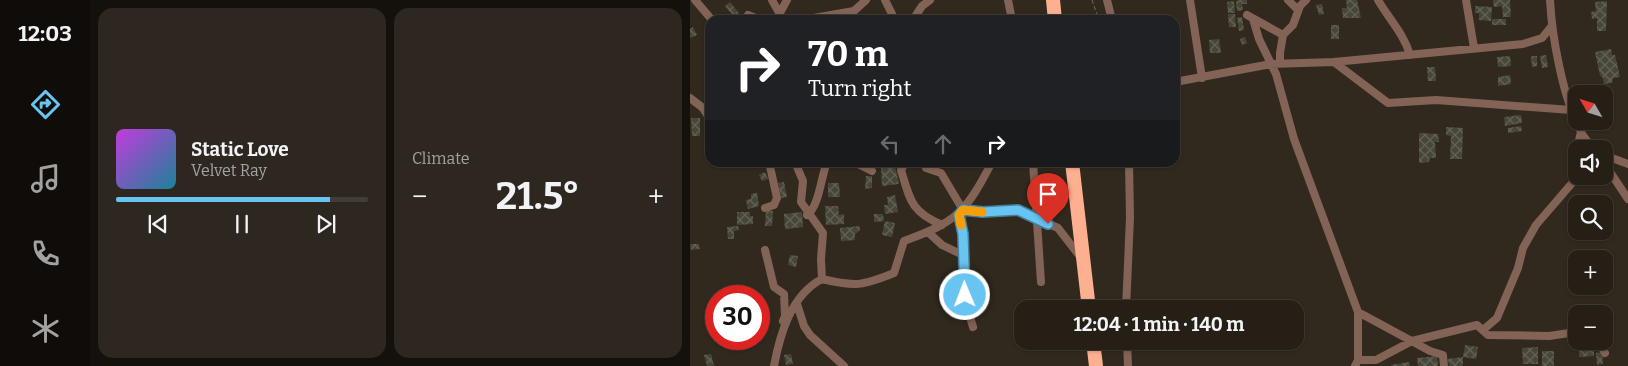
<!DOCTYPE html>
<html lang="en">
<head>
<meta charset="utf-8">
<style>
  :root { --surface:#251f16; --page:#2d271f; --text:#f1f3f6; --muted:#a3a2a1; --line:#423d35; --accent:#68c4f0 }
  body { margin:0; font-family:Bitter,serif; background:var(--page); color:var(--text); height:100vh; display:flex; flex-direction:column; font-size:19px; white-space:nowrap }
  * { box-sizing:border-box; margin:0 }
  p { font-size:16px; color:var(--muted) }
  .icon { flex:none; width:28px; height:28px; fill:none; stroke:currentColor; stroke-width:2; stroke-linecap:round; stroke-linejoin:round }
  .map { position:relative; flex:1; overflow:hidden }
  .details { display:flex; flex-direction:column; gap:8px; padding:8px; background:#14110c; width:600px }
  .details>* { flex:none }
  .hud { position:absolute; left:15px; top:15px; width:475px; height:152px; border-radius:15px; box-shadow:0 1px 4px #0004,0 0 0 1px var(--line); background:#202124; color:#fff; overflow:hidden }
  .needle { width:32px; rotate:309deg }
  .controls { position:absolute; left:878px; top:85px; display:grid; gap:10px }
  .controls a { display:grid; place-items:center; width:45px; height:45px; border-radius:10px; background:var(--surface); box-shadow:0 1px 4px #0004,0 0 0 1px var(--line); font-size:25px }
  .speed { position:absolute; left:15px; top:285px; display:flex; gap:10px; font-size:25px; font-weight:700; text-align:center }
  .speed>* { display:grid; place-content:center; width:65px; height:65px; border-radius:50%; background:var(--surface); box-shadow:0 1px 4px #0004,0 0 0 1px var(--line); line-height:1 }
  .speed .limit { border:8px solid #d22; background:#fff; color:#111 }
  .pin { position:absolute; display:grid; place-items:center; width:42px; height:42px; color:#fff; margin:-51px -21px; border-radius:50% 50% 50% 0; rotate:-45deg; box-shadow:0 0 5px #0007 }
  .pin .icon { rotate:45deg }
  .me { position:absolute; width:55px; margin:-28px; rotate:359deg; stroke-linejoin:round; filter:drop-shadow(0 0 4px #0008) }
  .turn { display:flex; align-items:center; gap:18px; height:105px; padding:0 20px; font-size:22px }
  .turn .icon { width:65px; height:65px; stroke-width:2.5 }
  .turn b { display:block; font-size:35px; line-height:42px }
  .lanes { display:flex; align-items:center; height:48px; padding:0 20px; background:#0003; justify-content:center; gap:25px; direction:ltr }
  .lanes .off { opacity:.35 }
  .big { font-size:38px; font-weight:700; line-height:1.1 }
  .details .widget { flex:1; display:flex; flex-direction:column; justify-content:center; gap:8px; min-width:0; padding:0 18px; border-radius:15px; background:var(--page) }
  .song { display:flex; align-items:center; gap:15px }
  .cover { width:60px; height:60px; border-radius:8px; background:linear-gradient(135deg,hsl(290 70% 55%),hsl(190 70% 35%)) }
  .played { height:5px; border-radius:2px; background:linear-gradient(90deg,var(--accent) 85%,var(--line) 85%) }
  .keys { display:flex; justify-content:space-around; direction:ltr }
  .heat { display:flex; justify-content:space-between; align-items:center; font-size:28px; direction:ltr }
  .details .tiles { flex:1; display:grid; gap:8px; grid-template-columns:repeat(2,1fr) }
  .trip { position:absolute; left:324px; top:300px; width:290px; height:50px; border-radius:15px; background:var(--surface); box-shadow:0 1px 4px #0004,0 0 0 1px var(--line); font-weight:700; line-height:50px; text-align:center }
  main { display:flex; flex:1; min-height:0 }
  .menu { display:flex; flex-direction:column; width:90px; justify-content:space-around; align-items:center; background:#0f0c09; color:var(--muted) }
  .menu .icon { width:35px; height:35px }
  .menu .current { color:var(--accent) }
  .menu b { font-size:22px; color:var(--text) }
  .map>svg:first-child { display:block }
</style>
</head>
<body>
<main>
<nav class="menu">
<b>12:03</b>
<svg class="icon current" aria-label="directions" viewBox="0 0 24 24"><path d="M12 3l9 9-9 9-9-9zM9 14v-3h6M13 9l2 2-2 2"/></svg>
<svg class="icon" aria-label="music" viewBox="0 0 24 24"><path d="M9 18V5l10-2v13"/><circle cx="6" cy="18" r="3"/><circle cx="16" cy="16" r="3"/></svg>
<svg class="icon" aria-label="phone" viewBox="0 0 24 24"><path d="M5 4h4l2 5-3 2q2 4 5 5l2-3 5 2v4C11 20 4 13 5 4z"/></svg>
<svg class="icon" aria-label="climate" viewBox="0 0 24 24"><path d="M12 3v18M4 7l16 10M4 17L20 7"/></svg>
</nav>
<section class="details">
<div class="tiles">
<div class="widget">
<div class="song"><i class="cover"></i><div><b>Static Love</b><p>Velvet Ray</p></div></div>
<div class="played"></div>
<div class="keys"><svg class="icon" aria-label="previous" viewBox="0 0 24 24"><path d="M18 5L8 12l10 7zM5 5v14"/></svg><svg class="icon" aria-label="pause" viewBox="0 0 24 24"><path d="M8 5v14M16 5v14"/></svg><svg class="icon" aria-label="next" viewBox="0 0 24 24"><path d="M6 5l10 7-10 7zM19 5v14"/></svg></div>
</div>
<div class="widget"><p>Climate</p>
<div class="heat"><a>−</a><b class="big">21.5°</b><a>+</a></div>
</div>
</div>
</section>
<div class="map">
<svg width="938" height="366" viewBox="0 0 938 366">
  <defs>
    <pattern id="building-cross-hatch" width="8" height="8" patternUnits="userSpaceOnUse" patternTransform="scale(1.25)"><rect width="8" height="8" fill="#474739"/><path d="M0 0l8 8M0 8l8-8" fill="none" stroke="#626155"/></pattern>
  </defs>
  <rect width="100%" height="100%" fill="#31291e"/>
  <path fill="url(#building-cross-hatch)" d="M 550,0 L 557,0 L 557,4 L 552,4 L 553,10 L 547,11 L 546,1 Z
    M 656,0 L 667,0 L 671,18 L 653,18 L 652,8 L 657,8 Z
    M 803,0 L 820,0 L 821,17 L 813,17 L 812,6 L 804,7 Z
    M 544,1 L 545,13 L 538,13 L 537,2 Z
    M 917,1 L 916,31 L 907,31 L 907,18 L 902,19 L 901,12 L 906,11 L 905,2 Z
    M 40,2 L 49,13 L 44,17 L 35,6 Z
    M 632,4 L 634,14 L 629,15 L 626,5 Z
    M 785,6 L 802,7 L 801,21 L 789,20 L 789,13 L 785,13 Z
    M 538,14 L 545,14 L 546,27 L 539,27 Z
    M 552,17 L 554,30 L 549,31 L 547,18 Z
    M 802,19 L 816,19 L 816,25 L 802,25 Z
    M 641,25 L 649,25 L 649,39 L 641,39 Z
    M 3,27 L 7,35 L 0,38 L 0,29 Z
    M 555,37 L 557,43 L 552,45 L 550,39 Z
    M 529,39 L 531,53 L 520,53 L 519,40 Z
    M 921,49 L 922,55 L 925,55 L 930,77 L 923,78 L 922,83 L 914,84 L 913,78 L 910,75 L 905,52 Z
    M 856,55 L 858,67 L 852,68 L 850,56 Z
    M 820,56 L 821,66 L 808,67 L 807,57 Z
    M 841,56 L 847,56 L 847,66 L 842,67 Z
    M 737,67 L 745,67 L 746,81 L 738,81 Z
    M 820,75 L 821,84 L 808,86 L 808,77 Z
    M 831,115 L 832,123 L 815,126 L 814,117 Z
    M 1,118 L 10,118 L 10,136 L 2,136 Z
    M 831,126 L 832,131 L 818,133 L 818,128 Z
    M 756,127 L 773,128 L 772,159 L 760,159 L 761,136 L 756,135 Z
    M 729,133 L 748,134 L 749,142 L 745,142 L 746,158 L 740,158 L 739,162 L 729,163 Z
    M 205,166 L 209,184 L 192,186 L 191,168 Z
    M 75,172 L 78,179 L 72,181 L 69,175 Z
    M 176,176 L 182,176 L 182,188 L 175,189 Z
    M 94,182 L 97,197 L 91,198 L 88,183 Z
    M 138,183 L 149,183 L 150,197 L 138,197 Z
    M 67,193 L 69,206 L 58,209 L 56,200 L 61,199 L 61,194 Z
    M 205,195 L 208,212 L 195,214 L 194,205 L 198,205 L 197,197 Z
    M 135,206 L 148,206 L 149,215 L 154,214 L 154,224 L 136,225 Z
    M 76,210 L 83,211 L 82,226 L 75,226 Z
    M 47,212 L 60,212 L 60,216 L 63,216 L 63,224 L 47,225 Z
    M 112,212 L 113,227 L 95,229 L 94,214 Z
    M 184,214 L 193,214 L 194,221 L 184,222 Z
    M 195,221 L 205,223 L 202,237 L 192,235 Z
    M 48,226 L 49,230 L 44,231 L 44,239 L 38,239 L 37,227 Z
    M 170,226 L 170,230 L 165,234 L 165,240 L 151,241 L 150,228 Z
    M 0,244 L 9,244 L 10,249 L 1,250 Z
    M 100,255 L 108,256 L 106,267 L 98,265 Z
    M 26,325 L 26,332 L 21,334 L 20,327 Z
    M 904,344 L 904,356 L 889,357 L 889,345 Z
    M 775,345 L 788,347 L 786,359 L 773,357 L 773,366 L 759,366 L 758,359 L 773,357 Z
    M 848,347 L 848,364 L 833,364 L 832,348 Z
    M 852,351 L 864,351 L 864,366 L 852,366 Z
    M 912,352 L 913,364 L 907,365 L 906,353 Z
    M 21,354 L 24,366 L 17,366 L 14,355 Z
    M 101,354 L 103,364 L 96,365 L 94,355 Z
    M 747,356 L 748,366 L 728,366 L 727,358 Z
    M 719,362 L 720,366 L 701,366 L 701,365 Z"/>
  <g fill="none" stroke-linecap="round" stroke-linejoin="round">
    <path stroke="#726b61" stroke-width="1" stroke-dasharray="4 2.5" stroke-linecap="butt" d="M 402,0 L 409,20"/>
    <path stroke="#836356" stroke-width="8" d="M 5,0 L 22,20
      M 82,0 L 92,18
      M 195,0 L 205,20
      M 318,0 L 322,20
      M 417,0 L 422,20
      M 500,0 L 512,78
      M 598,0 L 608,10
      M 688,0 C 699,19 714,34 720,55
      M 776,0 L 784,48
      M 860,0 C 862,38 873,97 890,130 C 893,137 899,143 904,149
      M 58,15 L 71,20
      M 557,15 L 593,35
      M 563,19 L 569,39 L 586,74 L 604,139 L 668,312 L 740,351 L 753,355 L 754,366
      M 86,20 L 97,0
      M 112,20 L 164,11 L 176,0
      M 223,20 L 232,6 L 240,0
      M 644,62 L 698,103 L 746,100 L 881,110
      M 590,63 L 590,53 L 593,35 L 603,25 L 610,6 L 616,0
      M 485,82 L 581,64 L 644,62 L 833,44 L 852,38 L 861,27
      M 0,98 L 13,108 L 20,119
      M 887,149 L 891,132
      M 914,155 L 938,164
      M 105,162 L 113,181 L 111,202 L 133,233 L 131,259 L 132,279 C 165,287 172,286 204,273 L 214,241 C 267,222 276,212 302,162
      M 164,162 L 182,171
      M 216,162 L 211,170 C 220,200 221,212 252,225
      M 235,162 L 236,168 L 251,173 L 273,210
      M 343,162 L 351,282
      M 914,163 L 938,199
      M 75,208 L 84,205 L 87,198 L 79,162
      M 273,210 L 293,212 L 328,210 L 368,228 L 392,259
      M 117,215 C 129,207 131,177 137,162
      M 269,215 L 273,234 L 275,300 L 283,327
      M 238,232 L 252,245 L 273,255
      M 75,250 L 84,287 L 94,294 L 95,316 L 93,321
      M 107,304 L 114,326 L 120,335 L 154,366
      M 436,309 L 440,218 L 439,162
      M 793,330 L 807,318 L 828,268 L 833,248 L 846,225 L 883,182 L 886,152
      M 437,341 L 438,366
      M 908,341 L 915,353
      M 668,360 L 686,360 L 722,341 L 787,325 L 798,335 L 859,336 L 886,332
      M 84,366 C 90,334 101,295 132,279
      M 665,366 L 668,360 L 668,312"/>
    <path stroke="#fdb090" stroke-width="14" d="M 363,0 L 365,20
      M 382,162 L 399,309
      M 403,341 L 406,366"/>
  </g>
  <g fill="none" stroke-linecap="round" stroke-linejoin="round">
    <g stroke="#447f9c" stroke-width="12">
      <path id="route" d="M 275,295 L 273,234 L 269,215 L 273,210 L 293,212 L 328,210 L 358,224"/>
    </g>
    <use href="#route" stroke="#68c4f0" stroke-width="9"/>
    <path stroke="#f59e0b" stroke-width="9" d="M 271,225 L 269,215 L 273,210 L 292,212"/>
  </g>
</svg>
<div class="controls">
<a><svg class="needle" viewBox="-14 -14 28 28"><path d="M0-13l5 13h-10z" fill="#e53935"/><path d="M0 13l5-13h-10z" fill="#a3a2a1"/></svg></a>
<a><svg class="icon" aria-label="sound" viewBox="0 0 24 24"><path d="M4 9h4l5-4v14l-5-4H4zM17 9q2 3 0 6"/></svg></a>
<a><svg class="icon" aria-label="search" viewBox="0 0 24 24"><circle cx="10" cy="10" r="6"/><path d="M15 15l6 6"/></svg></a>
<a>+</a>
<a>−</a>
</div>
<div class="speed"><div class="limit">30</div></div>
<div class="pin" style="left:358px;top:224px;background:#d93025"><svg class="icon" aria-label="arrive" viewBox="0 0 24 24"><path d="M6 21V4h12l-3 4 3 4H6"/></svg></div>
<svg class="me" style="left:275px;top:295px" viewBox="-20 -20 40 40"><circle r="17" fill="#68c4f0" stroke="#fff" stroke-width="3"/><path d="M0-11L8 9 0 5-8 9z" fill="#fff"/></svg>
<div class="trip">12:04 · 1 min · 140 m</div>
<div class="hud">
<div class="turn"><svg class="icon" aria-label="right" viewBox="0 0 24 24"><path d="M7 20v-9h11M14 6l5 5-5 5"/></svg><div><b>70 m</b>Turn right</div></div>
<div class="lanes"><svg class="icon off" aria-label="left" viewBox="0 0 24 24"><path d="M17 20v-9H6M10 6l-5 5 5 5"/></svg><svg class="icon off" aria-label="ahead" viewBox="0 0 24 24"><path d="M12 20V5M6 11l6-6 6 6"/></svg><svg class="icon" aria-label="right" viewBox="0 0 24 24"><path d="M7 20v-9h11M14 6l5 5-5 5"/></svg></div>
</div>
</div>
</main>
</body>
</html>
